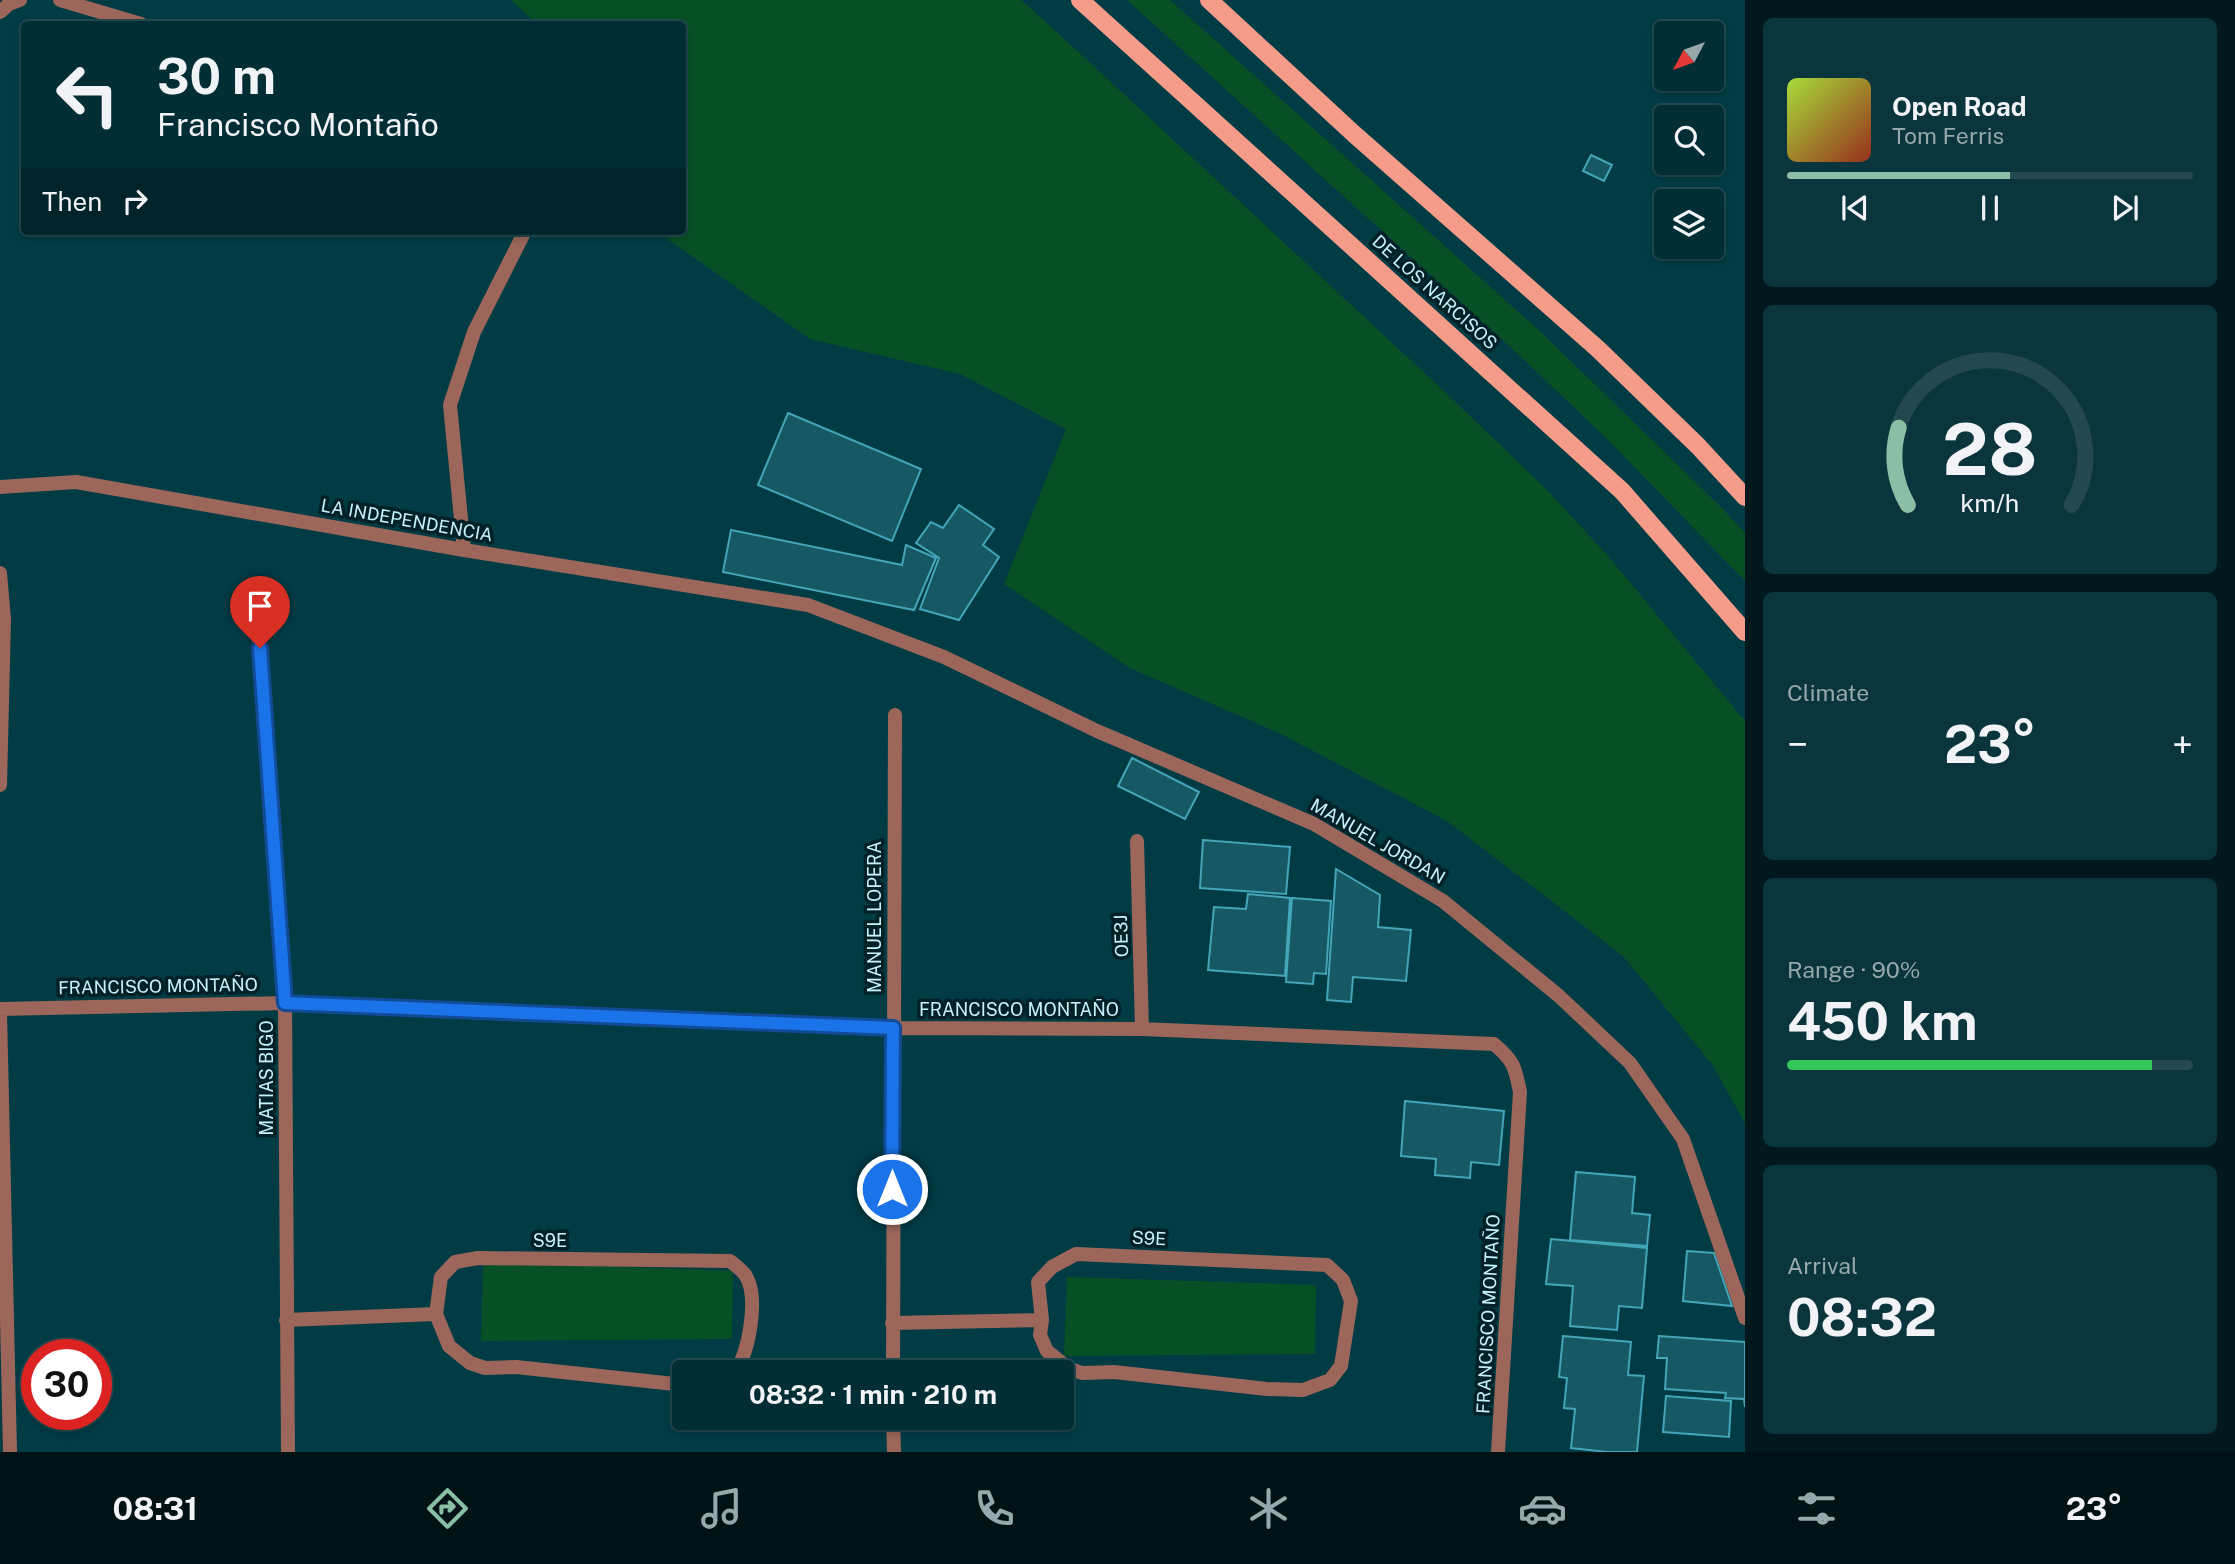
<!DOCTYPE html>
<html lang="en">
<head>
<meta charset="utf-8">
<style>
  :root { --surface:#012d34; --page:#0b353c; --text:#f1f3f6; --muted:#96a8ac; --line:#23494f; --accent:#8abfa5 }
  body { margin:0; font-family:"Public Sans",sans-serif; background:var(--page); color:var(--text); height:100vh; display:flex; flex-direction:column; font-size:26px; white-space:nowrap }
  * { box-sizing:border-box; margin:0 }
  p { font-size:23px; color:var(--muted) }
  .icon { flex:none; width:38px; height:38px; fill:none; stroke:currentColor; stroke-width:2; stroke-linecap:round; stroke-linejoin:round }
  .map { position:relative; flex:1; overflow:hidden }
  .panel { display:flex; flex-direction:column; gap:18px; padding:18px; background:#01191d; width:490px }
  .panel>* { flex:none }
  .banner { position:absolute; left:21px; top:21px; width:665px; height:214px; border-radius:7px; box-shadow:0 4px 10px #0003,0 0 0 2px var(--line); background:#012d34; color:var(--text); overflow:hidden }
  .needle { width:46px; rotate:229deg }
  .fabs { position:absolute; left:1654px; top:21px; display:grid; gap:14px }
  .fabs a { display:grid; place-items:center; width:70px; height:70px; border-radius:7px; background:var(--surface); box-shadow:0 4px 10px #0003,0 0 0 2px var(--line); font-size:35px }
  .speed { position:absolute; left:21px; top:1339px; display:flex; gap:14px; font-size:35px; font-weight:700; text-align:center }
  .speed>* { display:grid; place-content:center; width:91px; height:91px; border-radius:50%; background:var(--surface); box-shadow:0 4px 10px #0003,0 0 0 2px var(--line); line-height:1 }
  .speed .limit { border:10px solid #d22; background:#fff; color:#111 }
  .pin { position:absolute; display:grid; place-items:center; width:60px; height:60px; color:#fff; margin:-72px -30px; border-radius:50% 50% 50% 0; rotate:-45deg; box-shadow:0 0 7px #0007 }
  .pin .icon { rotate:45deg }
  .me { position:absolute; width:77px; margin:-38px; rotate:0deg; stroke-linejoin:round; filter:drop-shadow(0 0 5px #0008) }
  .turn { display:flex; align-items:center; gap:24px; height:147px; padding:0 21px; font-size:32px }
  .turn .icon { width:91px; height:91px; stroke-width:2.5 }
  .turn b { display:block; font-size:49px; line-height:60px }
  .then { display:flex; align-items:center; height:66px; padding:0 21px; background:#0003; gap:14px; font-size:26px }
  .big { font-size:52px; font-weight:700; line-height:1.1 }
  .panel .widget { flex:1; display:flex; flex-direction:column; justify-content:center; gap:10px; min-width:0; padding:0 24px; border-radius:10px; background:var(--page) }
  .panel .dial { align-items:center; gap:0 }
  .dial svg { height:182px; overflow:visible; fill:none; stroke:var(--line); stroke-width:7; stroke-linecap:round; text-anchor:middle }
  .dial text { fill:var(--text); stroke:none }
  .song { display:flex; align-items:center; gap:21px }
  .cover { width:84px; height:84px; border-radius:10px; background:linear-gradient(135deg,hsl(80 70% 55%),hsl(10 70% 35%)) }
  .played { height:7px; border-radius:4px; background:linear-gradient(90deg,var(--accent) 55%,var(--line) 55%) }
  .keys { display:flex; justify-content:space-around; direction:ltr }
  .heat { display:flex; justify-content:space-between; align-items:center; font-size:38px; direction:ltr }
  .charge { height:10px; border-radius:5px; background:linear-gradient(90deg,#34c759 90%,var(--line) 0) }
  .trip { position:absolute; left:672px; top:1360px; width:402px; height:70px; border-radius:7px; background:var(--surface); box-shadow:0 4px 10px #0003,0 0 0 2px var(--line); font-weight:700; line-height:70px; text-align:center }
  .menu { display:flex; height:112px; justify-content:space-around; align-items:center; background:#001215; color:var(--muted) }
  .menu .icon { width:49px; height:49px }
  .menu .selected { color:var(--accent) }
  .menu b { font-size:32px; color:var(--text) }
  main { display:flex; flex:1; min-height:0 }
  .map>svg:first-child { display:block }
</style>
</head>
<body>
<main>
<div class="map">
<svg width="1745" height="1452" viewBox="0 0 1745 1452">
  <rect width="100%" height="100%" fill="#013c45"/>
  <path fill="#075026" d="M 511,0 L 1021,0 L 1059,34 L 1444,391 L 1546,489 L 1609,557 L 1745,721 L 1745,1123 L 1712,1064 L 1623,956 L 1447,821 L 1279,733 L 1130,668 L 1004,584 L 1066,429 L 960,374 L 810,339 L 666,238 L 662,231 L 682,231 L 682,24 L 537,24 Z
    M 1127,0 L 1170,0 L 1542,333 L 1723,509 L 1745,533 L 1745,581 L 1609,441 L 1520,356 Z
    M 483,1262 L 733,1271 L 732,1339 L 481,1341 Z
    M 1067,1277 L 1316,1285 L 1315,1354 L 1064,1356 Z"/>
  <path fill="#165863" stroke="#43a6b8" stroke-width="2" d="M 1591,155 L 1612,165 L 1604,181 L 1583,171 Z
    M 788,413 L 921,469 L 892,541 L 758,485 Z
    M 959,505 L 994,529 L 983,545 L 999,557 L 959,620 L 920,609 L 939,558 L 916,543 L 931,522 L 943,528 Z
    M 731,530 L 902,565 L 906,545 L 936,558 L 914,610 L 723,572 Z
    M 1132,758 L 1199,792 L 1185,819 L 1118,786 Z
    M 1203,840 L 1290,847 L 1286,894 L 1200,888 Z
    M 1336,869 L 1380,895 L 1378,927 L 1411,930 L 1406,981 L 1353,977 L 1351,1002 L 1327,1000 Z
    M 1248,894 L 1290,898 L 1285,976 L 1208,970 L 1214,907 L 1246,909 Z
    M 1292,898 L 1331,901 L 1326,974 L 1314,973 L 1313,984 L 1286,982 Z
    M 1405,1101 L 1504,1111 L 1499,1165 L 1471,1162 L 1470,1178 L 1435,1175 L 1436,1159 L 1401,1156 Z
    M 1576,1172 L 1635,1177 L 1632,1213 L 1650,1215 L 1647,1246 L 1570,1240 Z
    M 1551,1239 L 1647,1248 L 1642,1308 L 1619,1306 L 1617,1330 L 1570,1326 L 1573,1286 L 1546,1284 Z
    M 1687,1251 L 1714,1253 L 1732,1306 L 1683,1301 Z
    M 1563,1336 L 1631,1342 L 1628,1375 L 1644,1376 L 1637,1452 L 1607,1452 L 1571,1448 L 1575,1409 L 1564,1408 L 1567,1378 L 1559,1377 Z
    M 1659,1336 L 1745,1342 L 1745,1407 L 1744,1399 L 1725,1398 L 1726,1393 L 1665,1389 L 1667,1358 L 1657,1358 Z
    M 1666,1396 L 1731,1401 L 1729,1437 L 1663,1432 Z"/>
  <g fill="none" stroke-linecap="round" stroke-linejoin="round">
    <path stroke="#9d665b" stroke-width="14" d="M 464,550 L 450,405 L 474,332 L 525,231"/>
    <path stroke="#9d665b" stroke-width="14" d="M 60,0 L 141,24
      M 0,12 L 9,4 L 20,0
      M 0,487 L 76,482 L 464,550 L 808,605 L 944,657 L 1097,731 L 1314,824 L 1443,901 L 1559,996 L 1630,1063 L 1683,1139 L 1745,1318
      M 0,573 L 4,619 L 0,785
      M 258,621 L 285,1003 L 288,1452
      M 1137,841 L 1142,1029
      M 0,1009 L 285,1003 L 893,1028 L 1142,1029 L 1494,1044 C 1514,1061 1515,1067 1520,1092 L 1498,1452
      M 0,1012 L 10,1452
      M 1076,1254 L 1327,1265 L 1343,1280 L 1351,1301 L 1341,1366 L 1330,1380 L 1303,1390 L 1267,1389 L 1114,1372 L 1082,1373 L 1068,1368 L 1047,1351 L 1040,1335 L 1042,1320 L 1038,1282 L 1052,1267 Z
      M 436,1314 L 449,1346 L 470,1363 L 485,1368 L 516,1367 L 684,1385
      M 286,1320 L 436,1314 L 441,1277 L 455,1262 L 478,1258 L 730,1261 C 735,1265 742,1270 746,1276 C 759,1298 749,1352 735,1372
      M 892,1323 L 1042,1320
      M 893,1372 L 895,715
      M 893,1418 L 894,1452"/>
    <path stroke="#f59b8a" stroke-width="18" d="M 1080,0 L 1622,491 L 1745,632
      M 1209,0 L 1354,134 L 1598,349 L 1698,446 L 1745,497"/>
  </g>
  <g fill="none" stroke-linecap="round" stroke-linejoin="round">
    <g stroke="#114b97" stroke-width="18">
      <path id="route" d="M 260,648 L 285,1003 L 893,1028 L 892,1189"/>
    </g>
    <use href="#route" stroke="#1a73e8" stroke-width="12"/>
  </g>
  <g text-anchor="middle" dominant-baseline="central" stroke-width="7" stroke-linejoin="round" paint-order="stroke">
    <g font-size="18" fill="#c6f2fb" stroke="#022127">
      <text transform="translate(1435 292) rotate(42)">DE LOS NARCISOS</text>
      <text transform="translate(407 520) rotate(10)">LA INDEPENDENCIA</text>
      <text transform="translate(1378 841) rotate(30)">MANUEL JORDAN</text>
      <text transform="translate(874 917) rotate(-90)">MANUEL LOPERA</text>
      <text transform="translate(1121 936) rotate(-92)">OE3J</text>
      <text transform="translate(158 986) rotate(-1)">FRANCISCO MONTAÑO</text>
      <text x="1019" y="1009">FRANCISCO MONTAÑO</text>
      <text transform="translate(266 1078) rotate(-90)">MATIAS BIGO</text>
      <text transform="translate(1149 1238) rotate(3)">S9E</text>
      <text x="550" y="1240">S9E</text>
      <text transform="translate(1488 1314) rotate(-87)">FRANCISCO MONTAÑO</text>
    </g>
  </g>
</svg>
<div class="fabs">
<a><svg class="needle" viewBox="-14 -14 28 28"><path d="M0-13l5 13h-10z" fill="#e53935"/><path d="M0 13l5-13h-10z" fill="#96a8ac"/></svg></a>
<a><svg class="icon" aria-label="search" viewBox="0 0 24 24"><circle cx="10" cy="10" r="6"/><path d="M15 15l6 6"/></svg></a>
<a><svg class="icon" aria-label="layers" viewBox="0 0 24 24"><path d="M12 4l9 5-9 5-9-5zM3 14l9 5 9-5"/></svg></a>
</div>
<div class="speed"><div class="limit">30</div></div>
<div class="pin" style="left:260px;top:648px;background:#d93025"><svg class="icon" aria-label="arrive" viewBox="0 0 24 24"><path d="M6 21V4h12l-3 4 3 4H6"/></svg></div>
<svg class="me" style="left:892px;top:1189px" viewBox="-20 -20 40 40"><circle r="17" fill="#1a73e8" stroke="#fff" stroke-width="3"/><path d="M0-11L8 9 0 5-8 9z" fill="#fff"/></svg>
<div class="trip">08:32 · 1 min · 210 m</div>
<div class="banner">
<div class="turn"><svg class="icon" aria-label="left" viewBox="0 0 24 24"><path d="M17 20v-9H6M10 6l-5 5 5 5"/></svg><div><b>30 m</b>Francisco Montaño</div></div>
<div class="then">Then<svg class="icon" aria-label="right" viewBox="0 0 24 24"><path d="M7 20v-9h11M14 6l5 5-5 5"/></svg></div>
</div>
</div>
<section class="panel">
<div class="widget">
<div class="song"><i class="cover"></i><div><b>Open Road</b><p>Tom Ferris</p></div></div>
<div class="played"></div>
<div class="keys"><svg class="icon" aria-label="previous" viewBox="0 0 24 24"><path d="M18 5L8 12l10 7zM5 5v14"/></svg><svg class="icon" aria-label="pause" viewBox="0 0 24 24"><path d="M8 5v14M16 5v14"/></svg><svg class="icon" aria-label="next" viewBox="0 0 24 24"><path d="M6 5l10 7-10 7zM19 5v14"/></svg></div>
</div>
<div class="widget dial"><svg viewBox="0 0 100 80">
<path d="M14 69A42 42 0 1 1 86 69"/>
<path d="M14 69A42 42 0 0 1 10 35" stroke="#8abfa5"/>
<text x="50" y="56" font-size="32" font-weight="700">28</text>
<text x="50" y="72" font-size="11">km/h</text>
</svg></div>
<div class="widget"><p>Climate</p>
<div class="heat"><a>−</a><b class="big">23°</b><a>+</a></div>
</div>
<div class="widget"><p>Range · 90%</p><b class="big">450 km</b><div class="charge"></div></div>
<div class="widget"><p>Arrival</p><b class="big">08:32</b></div>
</section>
</main>
<nav class="menu">
<b>08:31</b>
<svg class="icon selected" aria-label="directions" viewBox="0 0 24 24"><path d="M12 3l9 9-9 9-9-9zM9 14v-3h6M13 9l2 2-2 2"/></svg>
<svg class="icon" aria-label="music" viewBox="0 0 24 24"><path d="M9 18V5l10-2v13"/><circle cx="6" cy="18" r="3"/><circle cx="16" cy="16" r="3"/></svg>
<svg class="icon" aria-label="phone" viewBox="0 0 24 24"><path d="M5 4h4l2 5-3 2q2 4 5 5l2-3 5 2v4C11 20 4 13 5 4z"/></svg>
<svg class="icon" aria-label="climate" viewBox="0 0 24 24"><path d="M12 3v18M4 7l16 10M4 17L20 7"/></svg>
<svg class="icon" aria-label="car" viewBox="0 0 24 24"><path d="M5 17H2v-5l4-1 3-4h7l3 4 3 1v5h-3M9 17h6M6 11h13"/><circle cx="7" cy="17" r="2"/><circle cx="17" cy="17" r="2"/></svg>
<svg class="icon" aria-label="filters" viewBox="0 0 24 24"><path d="M4 7h16M4 17h16"/><circle cx="9" cy="7" r="2"/><circle cx="15" cy="17" r="2"/></svg>
<b>23°</b>
</nav>
</body>
</html>
